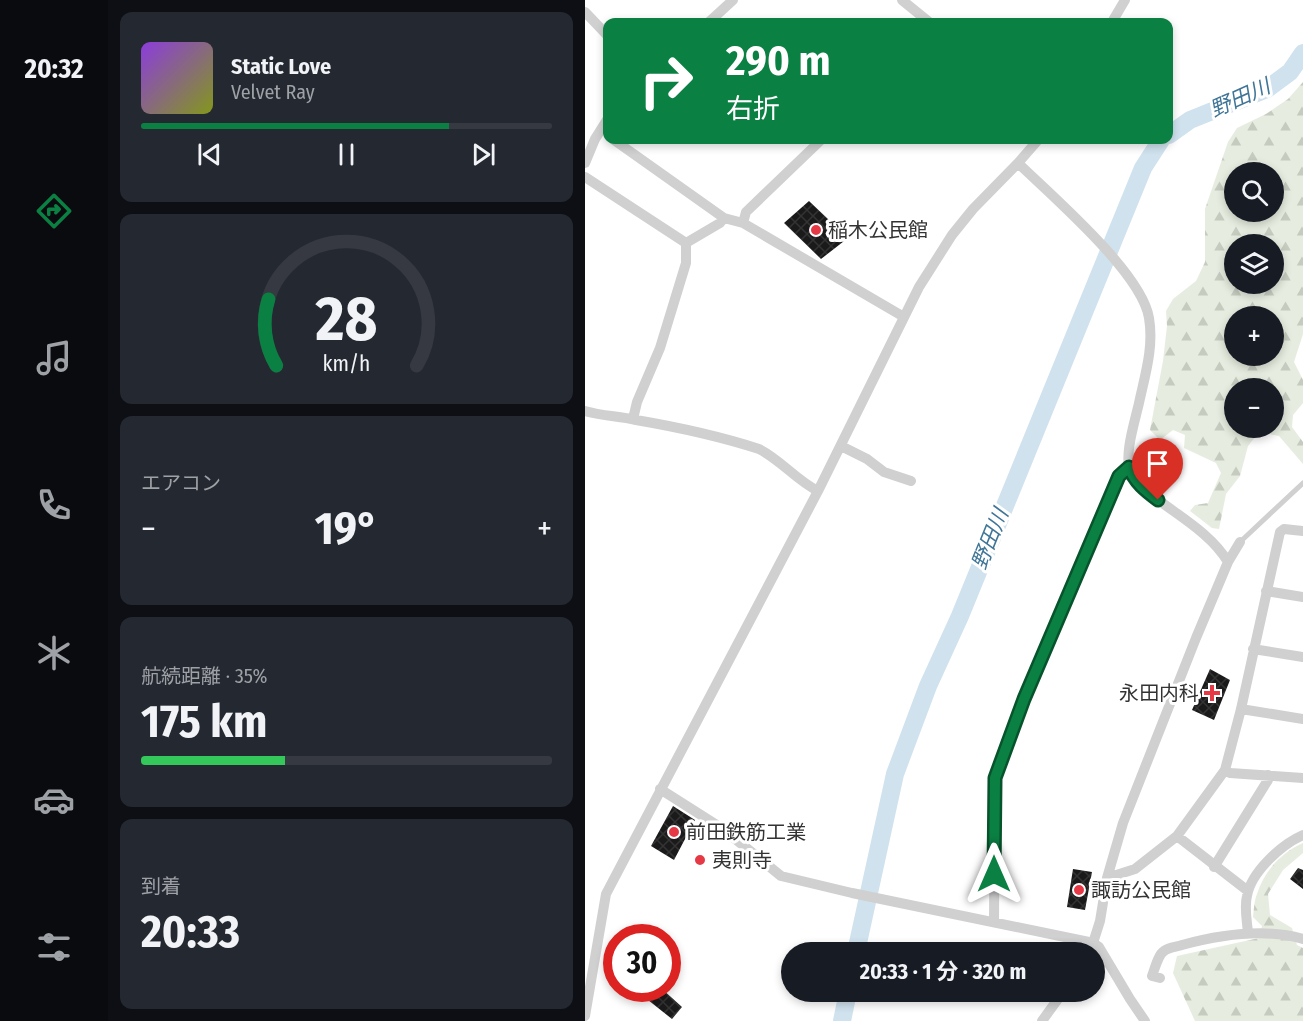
<!DOCTYPE html>
<html lang="ja">
<head>
<meta charset="utf-8">
<style>
  :root { --surface:#171b24; --page:#242831; --text:#f1f3f6; --muted:#9ea1a6; --line:#363941; --accent:#0b8043 }
  body { margin:0; font-family:"Fira Sans Condensed","Noto Sans JP",sans-serif; background:var(--page); color:var(--text); height:100vh; display:flex; flex-direction:column; font-size:22px; white-space:nowrap }
  * { box-sizing:border-box; margin:0 }
  p { font-size:20px; color:var(--muted) }
  .icon { flex:none; width:33px; height:33px; fill:none; stroke:currentColor; stroke-width:2; stroke-linecap:round; stroke-linejoin:round }
  .map { position:relative; flex:1; overflow:hidden }
  .details { display:flex; flex-direction:column; gap:12px; padding:12px; background:#0d0f14; width:477px }
  .details>* { flex:none }
  .hud { position:absolute; left:18px; top:18px; width:570px; height:126px; border-radius:12px; box-shadow:0 3px 9px #0003; background:#0b8043; color:#fff; overflow:hidden }
  .tools { position:absolute; left:639px; top:162px; display:grid; gap:12px }
  .tools a { display:grid; place-items:center; width:60px; height:60px; border-radius:50%; background:var(--surface); box-shadow:0 3px 9px #0003; font-size:30px }
  .speed { position:absolute; left:18px; top:924px; display:flex; gap:12px; font-size:30px; font-weight:700; text-align:center }
  .speed>* { display:grid; place-content:center; width:78px; height:78px; border-radius:50%; background:var(--surface); box-shadow:0 3px 9px #0003; line-height:1 }
  .speed .limit { border:9px solid #d22; background:#fff; color:#111 }
  .pin { position:absolute; display:grid; place-items:center; width:51px; height:51px; color:#fff; margin:-62px -26px; border-radius:50% 50% 50% 0; rotate:-45deg; box-shadow:0 0 6px #0007 }
  .pin .icon { rotate:45deg }
  .me { position:absolute; width:66px; margin:-33px; rotate:0deg; stroke-linejoin:round; filter:drop-shadow(0 0 4px #0008) }
  .turn { display:flex; align-items:center; gap:21px; height:126px; padding:0 24px; font-size:27px }
  .turn .icon { width:78px; height:78px; stroke-width:2.5 }
  .turn b { display:block; font-size:42px; line-height:51px }
  .big { font-size:45px; font-weight:700; line-height:1.1 }
  .details .widget { flex:1; display:flex; flex-direction:column; justify-content:center; gap:9px; min-width:0; padding:0 21px; border-radius:12px; background:var(--page) }
  .details .dial { align-items:center; gap:0 }
  .dial svg { height:156px; overflow:visible; fill:none; stroke:var(--line); stroke-width:7; stroke-linecap:round; text-anchor:middle }
  .dial text { fill:var(--text); stroke:none }
  .song { display:flex; align-items:center; gap:18px }
  .cover { width:72px; height:72px; border-radius:9px; background:linear-gradient(135deg,hsl(270 70% 55%),hsl(70 70% 35%)) }
  .played { height:6px; border-radius:3px; background:linear-gradient(90deg,var(--accent) 75%,var(--line) 75%) }
  .keys { display:flex; justify-content:space-around; direction:ltr }
  .heat { display:flex; justify-content:space-between; align-items:center; font-size:33px; direction:ltr }
  .charge { height:9px; border-radius:4px; background:linear-gradient(90deg,#34c759 35%,var(--line) 0) }
  .trip { position:absolute; left:196px; top:942px; width:324px; height:60px; border-radius:30px; background:var(--surface); box-shadow:0 3px 9px #0003; font-weight:700; line-height:60px; text-align:center }
  main { display:flex; flex:1; min-height:0 }
  .tab-bar { display:flex; flex-direction:column; width:108px; justify-content:space-around; align-items:center; background:#090b0e; color:var(--muted) }
  .tab-bar .icon { width:42px; height:42px }
  .tab-bar .active { color:var(--accent) }
  .tab-bar b { font-size:27px; color:var(--text) }
  .map>svg:first-child { display:block }
</style>
</head>
<body>
<main>
<nav class="tab-bar">
<b>20:32</b>
<svg class="icon active" aria-label="directions" viewBox="0 0 24 24"><path d="M12 3l9 9-9 9-9-9zM9 14v-3h6M13 9l2 2-2 2"/></svg>
<svg class="icon" aria-label="music" viewBox="0 0 24 24"><path d="M9 18V5l10-2v13"/><circle cx="6" cy="18" r="3"/><circle cx="16" cy="16" r="3"/></svg>
<svg class="icon" aria-label="phone" viewBox="0 0 24 24"><path d="M5 4h4l2 5-3 2q2 4 5 5l2-3 5 2v4C11 20 4 13 5 4z"/></svg>
<svg class="icon" aria-label="climate" viewBox="0 0 24 24"><path d="M12 3v18M4 7l16 10M4 17L20 7"/></svg>
<svg class="icon" aria-label="car" viewBox="0 0 24 24"><path d="M5 17H2v-5l4-1 3-4h7l3 4 3 1v5h-3M9 17h6M6 11h13"/><circle cx="7" cy="17" r="2"/><circle cx="17" cy="17" r="2"/></svg>
<svg class="icon" aria-label="filters" viewBox="0 0 24 24"><path d="M4 7h16M4 17h16"/><circle cx="9" cy="7" r="2"/><circle cx="15" cy="17" r="2"/></svg>
</nav>
<section class="details">
<div class="widget">
<div class="song"><i class="cover"></i><div><b>Static Love</b><p>Velvet Ray</p></div></div>
<div class="played"></div>
<div class="keys"><svg class="icon" aria-label="previous" viewBox="0 0 24 24"><path d="M18 5L8 12l10 7zM5 5v14"/></svg><svg class="icon" aria-label="pause" viewBox="0 0 24 24"><path d="M8 5v14M16 5v14"/></svg><svg class="icon" aria-label="next" viewBox="0 0 24 24"><path d="M6 5l10 7-10 7zM19 5v14"/></svg></div>
</div>
<div class="widget dial"><svg viewBox="0 0 100 80">
<path d="M14 69A42 42 0 1 1 86 69"/>
<path d="M14 69A42 42 0 0 1 10 35" stroke="#0b8043"/>
<text x="50" y="56" font-size="32" font-weight="700">28</text>
<text x="50" y="72" font-size="11">km/h</text>
</svg></div>
<div class="widget"><p>エアコン</p>
<div class="heat"><a>−</a><b class="big">19°</b><a>+</a></div>
</div>
<div class="widget"><p>航続距離 · 35%</p><b class="big">175 km</b><div class="charge"></div></div>
<div class="widget"><p>到着</p><b class="big">20:33</b></div>
</section>
<div class="map">
<svg width="718" height="1021" viewBox="0 0 718 1021">
  <defs>
    <pattern id="forest-firs" width="22" height="20" patternUnits="userSpaceOnUse" patternTransform="scale(1.5)"><rect width="22" height="20" fill="#e6ecdf"/><path d="M5 1l3.5 6h-7zM16 11l3.5 6h-7z" fill="#c6cbc0"/></pattern>
    <pattern id="building-cross-hatch" width="8" height="8" patternUnits="userSpaceOnUse" patternTransform="scale(1.5)"><rect width="8" height="8" fill="#1a1a1a"/><path d="M0 0l8 8M0 8l8-8" fill="none" stroke="#333"/></pattern>
  </defs>
  <rect width="100%" height="100%" fill="#fff"/>
  <path fill="url(#forest-firs)" fill-rule="evenodd" d="M 718,82 L 718,334 L 709,362 L 718,380 L 718,403 L 708,415 L 707,427 L 718,442 L 718,464 L 694,436 L 674,432 L 663,446 L 655,476 L 641,494 L 634,529 L 627,528 L 605,511 L 610,505 L 623,503 L 636,473 L 631,463 L 599,448 L 600,435 L 588,430 L 575,440 L 565,430 L 578,361 L 582,326 L 581,311 L 588,299 L 611,281 L 620,262 L 620,209 L 643,142 L 652,128 L 681,114 L 703,99 ZM 650,172 L 688,172 L 688,212 L 650,212 ZM 650,244 L 688,244 L 688,284 L 650,284 ZM 650,316 L 688,316 L 688,356 L 650,356 ZM 650,388 L 688,388 L 688,428 L 650,428 Z
    M 718,843 L 718,853 L 698,870 L 683,894 L 685,915 L 707,928 L 712,945 L 718,948 L 718,1021 L 610,1021 L 588,973 L 592,956 L 674,938 L 677,926 L 668,917 C 669,910 669,901 672,894 C 679,871 697,852 718,843 Z"/>
  <g fill="none" stroke-linecap="round" stroke-linejoin="round">
    <path stroke="#cfe2ee" stroke-width="18" d="M 584,135 L 605,120 L 682,89 L 705,72 L 718,53
      M 271,952 L 310,774 L 343,686 L 375,616 L 558,168 L 576,140
      M 257,1021 L 263,992"/>
  </g>
  <path fill="url(#building-cross-hatch)" d="M 224,201 L 263,238 L 236,259 L 199,223 Z
    M 625,669 L 645,680 L 629,720 L 607,710 Z
    M 88,806 L 110,820 L 89,860 L 66,846 Z
    M 713,868 L 718,870 L 718,889 L 705,879 Z
    M 488,869 L 507,872 L 500,910 L 482,907 Z
    M 73,988 L 76,988 L 97,1007 L 87,1019 L 63,1000 Z"/>
  <g fill="none" stroke-linecap="round" stroke-linejoin="round">
    <path stroke="#d0d0d0" stroke-width="5" d="M 655,542 L 718,483"/>
    <path stroke="#d0d0d0" stroke-width="10" d="M 317,0 L 344,22
      M 0,12 L 22,35
      M 124,22 L 148,0
      M 527,22 L 540,0
      M 29,140 L 139,218 L 158,223 L 319,317
      M 0,163 L 10,139 L 22,120
      M 433,163 C 467,196 557,273 564,318 C 569,347 560,375 554,403 C 550,421 538,457 546,474 C 551,485 563,492 572,499 C 597,518 627,535 643,562 L 611,638 L 538,823 L 522,878 L 515,921 L 508,943 L 514,947 L 545,999 L 560,1021
      M 0,177 L 101,243 L 135,223 L 139,218
      M 158,223 L 161,212 L 236,140
      M 0,411 C 17,416 33,416 51,420 C 92,427 134,436 174,449 C 196,460 211,480 233,491
      M 48,419 L 52,402 L 75,348 L 101,263 L 101,243
      M 256,446 L 282,459 L 299,472 L 326,481
      M 643,562 L 655,542
      M 681,591 L 718,597
      M 668,649 L 718,657
      M 656,709 L 718,719
      M 640,770 L 645,773 L 718,778
      M 75,789 L 138,829 L 196,876 L 267,893 L 504,942 L 508,943 L 504,952
      M 592,836 L 663,891
      M 629,867 L 683,780 L 683,775
      M 522,878 L 550,869 L 592,836 L 640,770 L 656,709 L 695,532 L 699,529 L 718,531
      M 409,922 L 410,778 L 439,699 L 507,538 L 534,476 L 544,467
      M 663,933 C 662,921 659,907 662,896 C 666,872 697,844 718,835
      M 575,978 L 567,976 C 570,968 573,955 579,951 C 584,947 591,947 597,945 C 634,935 680,928 718,939
      M 0,1016 L 21,894 L 233,491 L 334,287 L 367,235 L 388,209 L 433,163 L 453,140
      M 457,1021 L 478,992"/>
  </g>
  <g fill="none" stroke-linecap="round" stroke-linejoin="round">
    <g stroke="#07532c" stroke-width="15">
      <path id="route" d="M 409,874 L 410,778 L 439,699 L 534,476 L 544,467 C 549,482 561,491 573,500"/>
    </g>
    <use href="#route" stroke="#0b8043" stroke-width="10"/>
  </g>
  <g fill="#e63946" stroke="#fff" stroke-width="2">
    <circle cx="231" cy="230" r="6"/>
    <path d="M624 684h6v6h6v6h-6v6h-6v-6h-6v-6h6z"/>
    <circle cx="89" cy="832" r="6"/>
    <circle cx="115" cy="860" r="6"/>
    <circle cx="494" cy="890" r="6"/>
  </g>
  <g text-anchor="middle" dominant-baseline="central" stroke-width="6" stroke-linejoin="round" paint-order="stroke">
    <g font-size="20" fill="#333" stroke="#fff" text-anchor="start">
      <text x="243" y="230">稲木公民館</text>
      <text x="614" y="693" text-anchor="end">永田内科</text>
      <text x="101" y="832">前田鉄筋工業</text>
      <text x="127" y="860">夷則寺</text>
      <text x="506" y="890">諏訪公民館</text>
    </g>
    <g font-size="21" font-style="italic" fill="#3f7597" stroke="#fff">
      <text transform="translate(655 98) rotate(-24)">野田川</text>
      <text transform="translate(405 539) rotate(-68)">野田川</text>
    </g>
  </g>
</svg>
<div class="tools">
<a><svg class="icon" aria-label="search" viewBox="0 0 24 24"><circle cx="10" cy="10" r="6"/><path d="M15 15l6 6"/></svg></a>
<a><svg class="icon" aria-label="layers" viewBox="0 0 24 24"><path d="M12 4l9 5-9 5-9-5zM3 14l9 5 9-5"/></svg></a>
<a>+</a>
<a>−</a>
</div>
<div class="speed"><div class="limit">30</div></div>
<div class="pin" style="left:573px;top:500px;background:#d93025"><svg class="icon" aria-label="arrive" viewBox="0 0 24 24"><path d="M6 21V4h12l-3 4 3 4H6"/></svg></div>
<svg class="me" style="left:409px;top:874px" viewBox="-20 -20 40 40"><path d="M0-17L14 15 0 8-14 15z" fill="#0b8043" stroke="#fff" stroke-width="4"/></svg>
<div class="trip">20:33 · 1 分 · 320 m</div>
<div class="hud">
<div class="turn"><svg class="icon" aria-label="right" viewBox="0 0 24 24"><path d="M7 20v-9h11M14 6l5 5-5 5"/></svg><div><b>290 m</b>右折</div></div>
</div>
</div>
</main>
</body>
</html>
